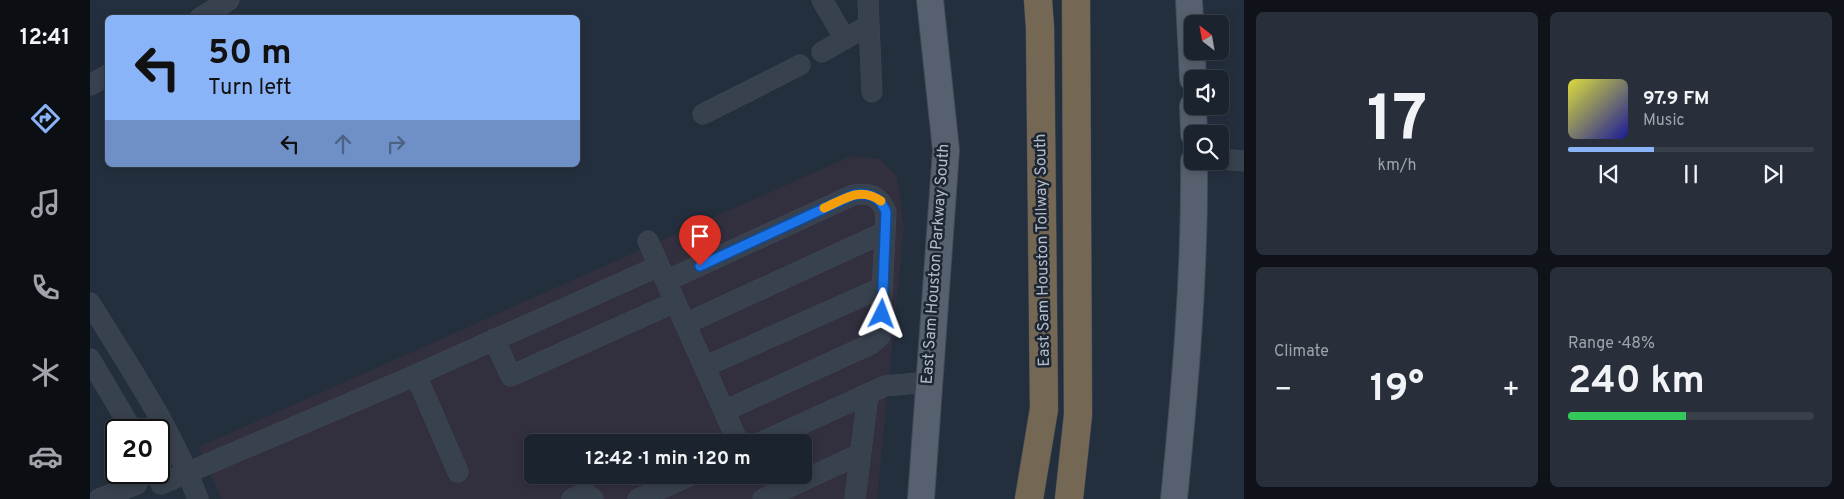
<!DOCTYPE html>
<html lang="en">
<head>
<meta charset="utf-8">
<style>
  :root { --surface:#1b232e; --page:#282f3a; --text:#f1f3f6; --muted:#a0a4aa; --line:#39404a; --accent:#8ab4f8 }
  body { margin:0; font-family:Overpass,sans-serif; background:var(--page); color:var(--text); height:100vh; display:flex; flex-direction:column; font-size:19px; white-space:nowrap }
  * { box-sizing:border-box; margin:0 }
  p { font-size:16px; color:var(--muted) }
  .icon { flex:none; width:28px; height:28px; fill:none; stroke:currentColor; stroke-width:2; stroke-linecap:round; stroke-linejoin:round }
  .map { position:relative; flex:1; overflow:hidden }
  .side { display:flex; flex-direction:column; gap:12px; padding:12px; background:#0f1319; width:600px }
  .side>* { flex:none }
  .top-card { position:absolute; left:15px; top:15px; width:475px; height:152px; border-radius:8px; box-shadow:0 2px 8px #0003,0 0 0 1px var(--line); background:#8ab4f8; color:#111; overflow:hidden }
  .needle { width:32px; rotate:329deg }
  .buttons { position:absolute; left:1094px; top:15px; display:grid; gap:10px }
  .buttons a { display:grid; place-items:center; width:45px; height:45px; border-radius:8px; background:var(--surface); box-shadow:0 2px 8px #0003,0 0 0 1px var(--line); font-size:25px }
  .speed { position:absolute; left:15px; top:419px; display:flex; gap:10px; font-size:25px; font-weight:700; text-align:center }
  .speed>* { display:grid; place-content:center; width:65px; height:65px; border-radius:50%; background:var(--surface); box-shadow:0 2px 8px #0003,0 0 0 1px var(--line); line-height:1 }
  .speed .limit { border:2px solid #111; border-radius:8px; background:#fff; color:#111 }
  .pin { position:absolute; display:grid; place-items:center; width:42px; height:42px; color:#fff; margin:-51px -21px; border-radius:50% 50% 50% 0; rotate:-45deg; box-shadow:0 0 5px #0007 }
  .pin .icon { rotate:45deg }
  .me { position:absolute; width:55px; margin:-28px; rotate:3deg; stroke-linejoin:round; filter:drop-shadow(0 0 4px #0008) }
  .turn { display:flex; align-items:center; gap:18px; height:105px; padding:0 20px; font-size:22px }
  .turn .icon { width:65px; height:65px; stroke-width:2.5 }
  .turn b { display:block; font-size:35px; line-height:42px }
  .lanes { display:flex; align-items:center; height:48px; padding:0 20px; background:#0003; justify-content:center; gap:25px; direction:ltr }
  .lanes .off { opacity:.35 }
  .big { font-size:38px; font-weight:700; line-height:1.1 }
  .side .tile { flex:1; display:flex; flex-direction:column; justify-content:center; gap:8px; min-width:0; padding:0 18px; border-radius:8px; background:var(--page) }
  .side .dial { align-items:center; gap:0 }
  .dial b { font-size:65px; line-height:1 }
  .song { display:flex; align-items:center; gap:15px }
  .cover { width:60px; height:60px; border-radius:8px; background:linear-gradient(135deg,hsl(60 70% 55%),hsl(240 70% 35%)) }
  .played { height:5px; border-radius:2px; background:linear-gradient(90deg,var(--accent) 35%,var(--line) 35%) }
  .keys { display:flex; justify-content:space-around; direction:ltr }
  .heat { display:flex; justify-content:space-between; align-items:center; font-size:28px; direction:ltr }
  .charge { height:8px; border-radius:4px; background:linear-gradient(90deg,#34c759 48%,var(--line) 0) }
  .side .tiles { flex:1; display:grid; gap:12px; grid-template-columns:repeat(2,1fr) }
  .trip { position:absolute; left:434px; top:434px; width:288px; height:50px; border-radius:8px; background:var(--surface); box-shadow:0 2px 8px #0003,0 0 0 1px var(--line); font-weight:700; line-height:50px; text-align:center }
  main { display:flex; flex:1; min-height:0 }
  .dock { display:flex; flex-direction:column; width:90px; justify-content:space-around; align-items:center; background:#0b0e12; color:var(--muted) }
  .dock .icon { width:35px; height:35px }
  .dock .current { color:var(--accent) }
  .dock b { font-size:22px; color:var(--text) }
  .map>svg:first-child { display:block }
</style>
</head>
<body>
<main>
<nav class="dock">
<b>12:41</b>
<svg class="icon current" aria-label="directions" viewBox="0 0 24 24"><path d="M12 3l9 9-9 9-9-9zM9 14v-3h6M13 9l2 2-2 2"/></svg>
<svg class="icon" aria-label="music" viewBox="0 0 24 24"><path d="M9 18V5l10-2v13"/><circle cx="6" cy="18" r="3"/><circle cx="16" cy="16" r="3"/></svg>
<svg class="icon" aria-label="phone" viewBox="0 0 24 24"><path d="M5 4h4l2 5-3 2q2 4 5 5l2-3 5 2v4C11 20 4 13 5 4z"/></svg>
<svg class="icon" aria-label="climate" viewBox="0 0 24 24"><path d="M12 3v18M4 7l16 10M4 17L20 7"/></svg>
<svg class="icon" aria-label="car" viewBox="0 0 24 24"><path d="M5 17H2v-5l4-1 3-4h7l3 4 3 1v5h-3M9 17h6M6 11h13"/><circle cx="7" cy="17" r="2"/><circle cx="17" cy="17" r="2"/></svg>
</nav>
<div class="map">
<svg width="1154" height="499" viewBox="0 0 1154 499">
  <rect width="100%" height="100%" fill="#242f3e"/>
  <path fill="#32303f" fill-rule="evenodd" d="M 761,156 L 790,159 L 807,177 L 814,227 L 787,499 L 131,499 L 109,447 ZM 442,442 L 712,442 L 712,475 L 442,475 Z"/>
  <g fill="none" stroke-linecap="round" stroke-linejoin="round">
    <g stroke="#414a57" stroke-width="21">
      <path id="minor" d="M 732,0 L 755,39
        M 778,0 L 782,92
        M 110,18 L 139,0
        M 732,52 L 779,25
        M 0,85 L 18,75
        M 613,114 L 710,65
        M 1130,159 L 1154,161
        M 558,241 L 648,442
        M 576,281 L 763,195 C 781,192 789,196 796,212 L 790,336 L 781,344 L 634,411
        M 0,303 C 39,366 82,429 108,499
        M 595,324 L 795,232
        M 404,339 L 421,376 L 585,302
        M 0,359 L 42,430
        M 614,367 L 793,287
        M 326,375 L 368,472
        M 672,442 L 795,386 L 839,382
        M 71,484 L 326,375 L 569,266
        M 9,499 L 47,484
        M 482,499 L 495,493 L 503,499
        M 548,499 L 601,475
        M 673,499 L 770,454
        M 765,499 L 778,394"/>
    </g>
    <g stroke="#414a57" stroke-width="28">
      <path id="major" d="M 1099,0 L 1103,79
        M 1103,106 L 1104,134
        M 831,499 L 856,150 L 840,0
        M 1084,499 C 1095,387 1105,274 1104,161"/>
    </g>
    <g stroke="#434c59" stroke-width="29">
      <path id="highway" d="M 939,499 L 954,409 L 950,28 L 948,0
        M 979,499 L 988,415 L 986,0"/>
    </g>
    <use href="#minor" stroke="#38414e" stroke-width="20"/>
    <use href="#major" stroke="#56606e" stroke-width="26"/>
    <use href="#highway" stroke="#746855" stroke-width="28"/>
  </g>
  <g fill="none" stroke-linecap="round" stroke-linejoin="round">
    <g stroke="#114b97" stroke-width="12">
      <path id="route" d="M 610,266 L 763,195 C 780,192 790,197 796,212 L 792,314"/>
    </g>
    <use href="#route" stroke="#1a73e8" stroke-width="9"/>
    <path stroke="#f59e0b" stroke-width="9" d="M 734,208 C 755,199 770,186 791,201"/>
  </g>
  <g text-anchor="middle" dominant-baseline="central" stroke-width="5" stroke-linejoin="round" paint-order="stroke">
    <g font-size="16" fill="#b4bcc9" stroke="#1d2633">
      <text transform="translate(953 250) rotate(-91)">East Sam Houston Tollway South</text>
      <text transform="translate(846 264) rotate(-86)">East Sam Houston Parkway South</text>
    </g>
  </g>
</svg>
<div class="buttons">
<a><svg class="needle" viewBox="-14 -14 28 28"><path d="M0-13l5 13h-10z" fill="#e53935"/><path d="M0 13l5-13h-10z" fill="#a0a4aa"/></svg></a>
<a><svg class="icon" aria-label="sound" viewBox="0 0 24 24"><path d="M4 9h4l5-4v14l-5-4H4zM17 9q2 3 0 6"/></svg></a>
<a><svg class="icon" aria-label="search" viewBox="0 0 24 24"><circle cx="10" cy="10" r="6"/><path d="M15 15l6 6"/></svg></a>
</div>
<div class="speed"><div class="limit">20</div></div>
<div class="pin" style="left:610px;top:266px;background:#d93025"><svg class="icon" aria-label="arrive" viewBox="0 0 24 24"><path d="M6 21V4h12l-3 4 3 4H6"/></svg></div>
<svg class="me" style="left:792px;top:314px" viewBox="-20 -20 40 40"><path d="M0-17L14 15 0 8-14 15z" fill="#1a73e8" stroke="#fff" stroke-width="4"/></svg>
<div class="trip">12:42 · 1 min · 120 m</div>
<div class="top-card">
<div class="turn"><svg class="icon" aria-label="left" viewBox="0 0 24 24"><path d="M17 20v-9H6M10 6l-5 5 5 5"/></svg><div><b>50 m</b>Turn left</div></div>
<div class="lanes"><svg class="icon" aria-label="left" viewBox="0 0 24 24"><path d="M17 20v-9H6M10 6l-5 5 5 5"/></svg><svg class="icon off" aria-label="ahead" viewBox="0 0 24 24"><path d="M12 20V5M6 11l6-6 6 6"/></svg><svg class="icon off" aria-label="right" viewBox="0 0 24 24"><path d="M7 20v-9h11M14 6l5 5-5 5"/></svg></div>
</div>
</div>
<section class="side">
<div class="tiles">
<div class="tile dial"><b>17</b><p>km/h</p></div>
<div class="tile">
<div class="song"><i class="cover"></i><div><b>97.9 FM</b><p>Music</p></div></div>
<div class="played"></div>
<div class="keys"><svg class="icon" aria-label="previous" viewBox="0 0 24 24"><path d="M18 5L8 12l10 7zM5 5v14"/></svg><svg class="icon" aria-label="pause" viewBox="0 0 24 24"><path d="M8 5v14M16 5v14"/></svg><svg class="icon" aria-label="next" viewBox="0 0 24 24"><path d="M6 5l10 7-10 7zM19 5v14"/></svg></div>
</div>
<div class="tile"><p>Climate</p>
<div class="heat"><a>−</a><b class="big">19°</b><a>+</a></div>
</div>
<div class="tile"><p>Range · 48%</p><b class="big">240 km</b><div class="charge"></div></div>
</div>
</section>
</main>
</body>
</html>
